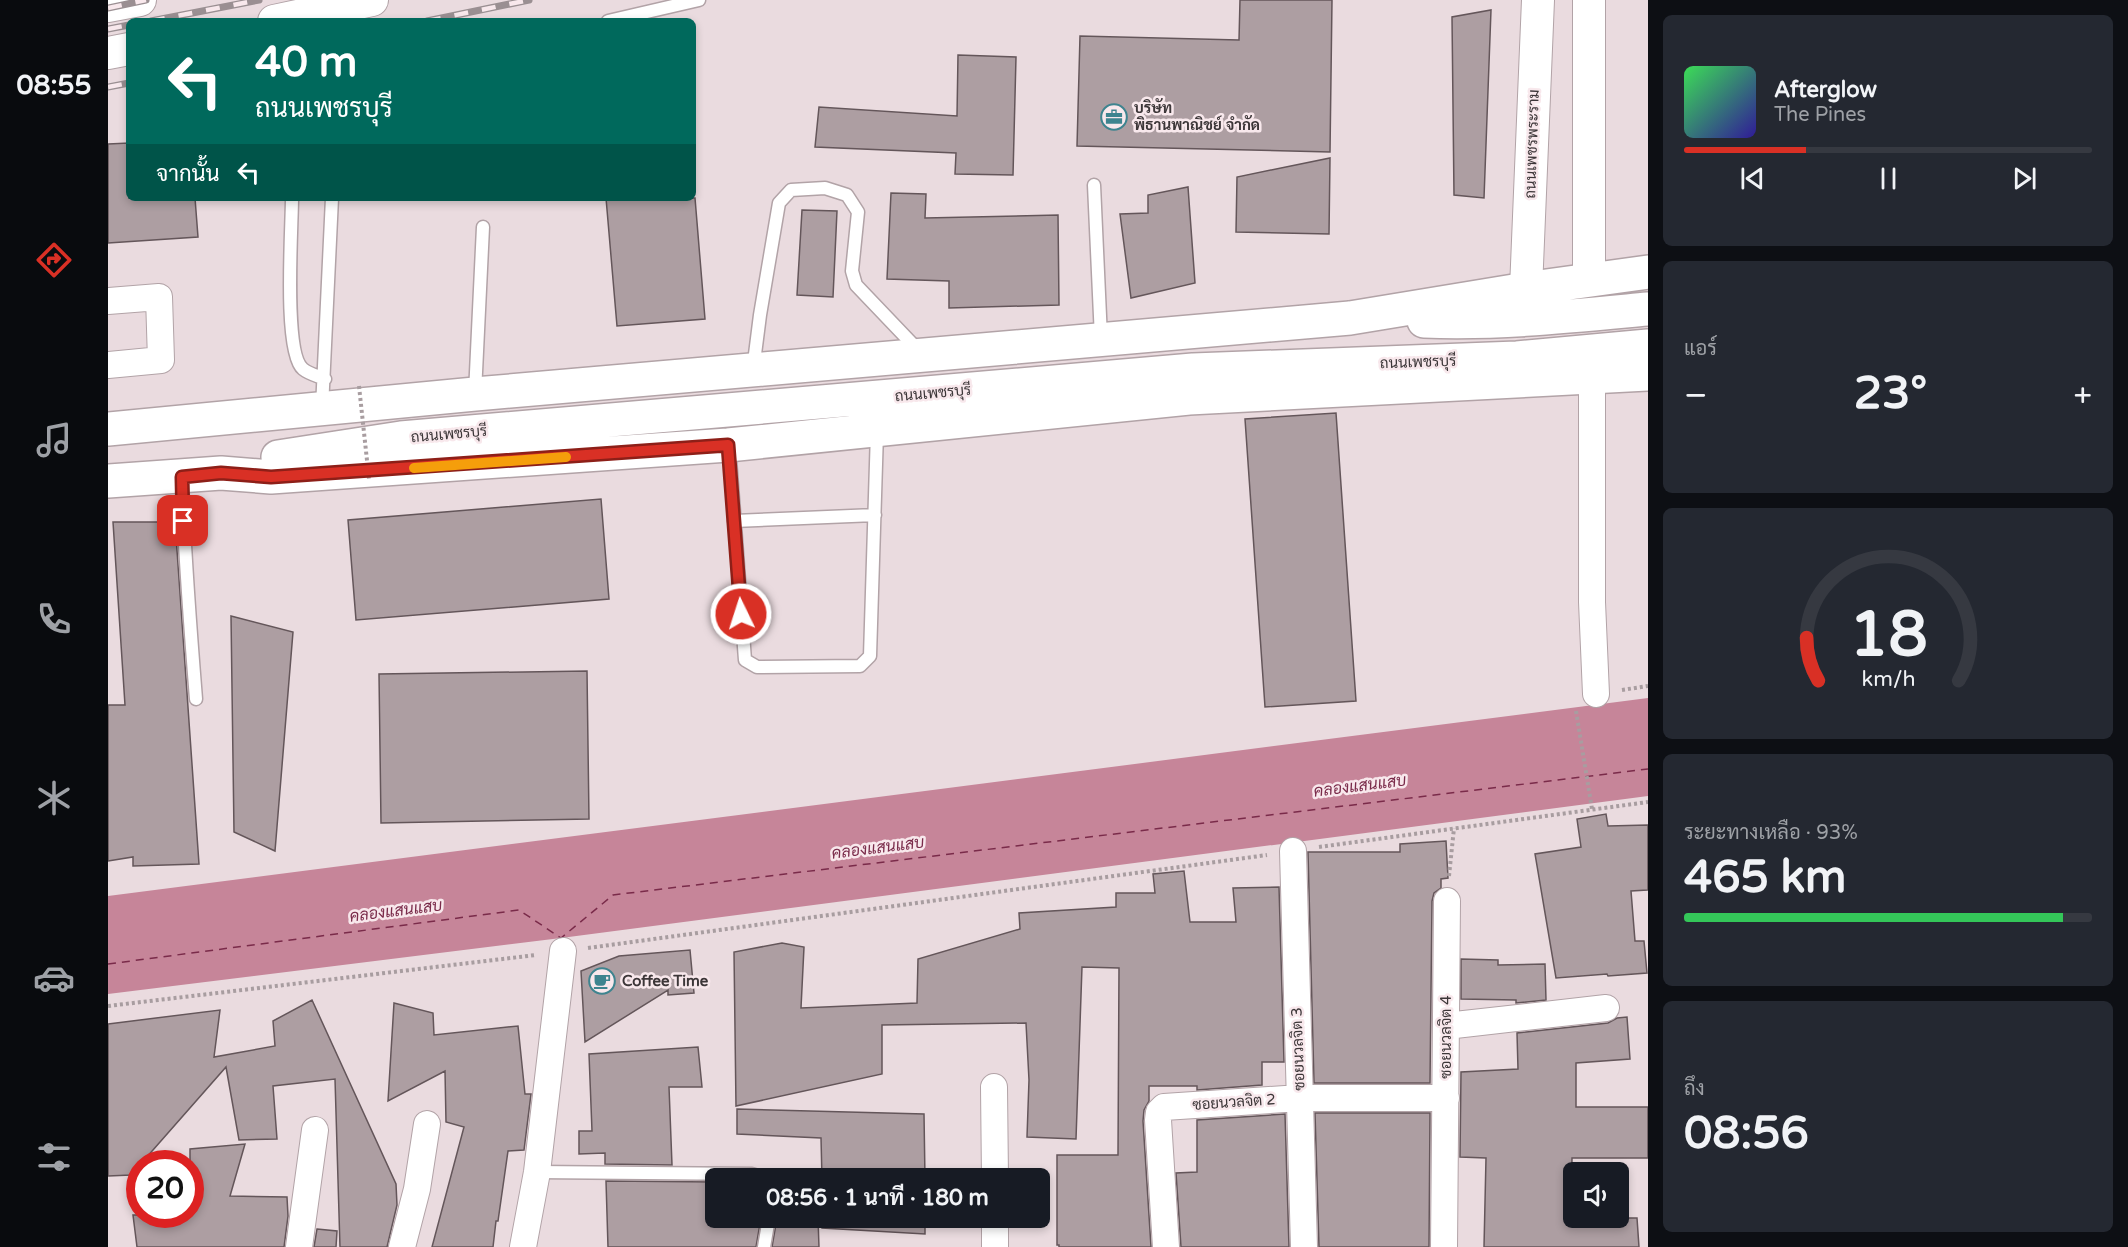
<!DOCTYPE html>
<html lang="th">
<head>
<meta charset="utf-8">
<style>
  :root { --surface:#171b24; --page:#242831; --text:#f1f3f6; --muted:#9ea1a6; --line:#363941; --accent:#d93025 }
  body { margin:0; font-family:"Varela Round",Sarabun,sans-serif; background:var(--page); color:var(--text); height:100vh; display:flex; flex-direction:column; font-size:22px; white-space:nowrap }
  * { box-sizing:border-box; margin:0 }
  p { font-size:20px; color:var(--muted) }
  .icon { flex:none; width:33px; height:33px; fill:none; stroke:currentColor; stroke-width:2; stroke-linecap:round; stroke-linejoin:round }
  .map { position:relative; flex:1; overflow:hidden }
  .details { display:flex; flex-direction:column; gap:15px; padding:15px; background:#0d0f14; width:480px }
  .details>* { flex:none }
  .top-card { position:absolute; left:18px; top:18px; width:570px; height:183px; border-radius:9px; box-shadow:0 3px 9px #0003; background:#00695c; color:#fff; overflow:hidden }
  .buttons { position:absolute; left:1455px; top:1162px; display:grid; gap:12px }
  .buttons a { display:grid; place-items:center; width:66px; height:66px; border-radius:9px; background:var(--surface); box-shadow:0 3px 9px #0003; font-size:30px }
  .speed { position:absolute; left:18px; top:1150px; display:flex; gap:12px; font-size:30px; font-weight:700; text-align:center }
  .speed>* { display:grid; place-content:center; width:78px; height:78px; border-radius:50%; background:var(--surface); box-shadow:0 3px 9px #0003; line-height:1 }
  .speed .limit { border:9px solid #d22; background:#fff; color:#111 }
  .pin { position:absolute; display:grid; place-items:center; width:51px; height:51px; color:#fff; margin:-26px; border-radius:12px; box-shadow:0 3px 9px #0006 }
  .me { position:absolute; width:66px; margin:-33px; rotate:356deg; stroke-linejoin:round; filter:drop-shadow(0 0 4px #0008) }
  .turn { display:flex; align-items:center; gap:21px; height:126px; padding:0 30px; font-size:27px }
  .turn .icon { width:78px; height:78px; stroke-width:2.5 }
  .turn b { display:block; font-size:42px; line-height:51px }
  .then { display:flex; align-items:center; height:57px; padding:0 30px; background:#0003; gap:12px; font-size:22px }
  .big { font-size:45px; font-weight:700; line-height:1.1 }
  .details .card { flex:1; display:flex; flex-direction:column; justify-content:center; gap:9px; min-width:0; padding:0 21px; border-radius:9px; background:var(--page) }
  .details .dial { align-items:center; gap:0 }
  .dial svg { height:156px; overflow:visible; fill:none; stroke:var(--line); stroke-width:7; stroke-linecap:round; text-anchor:middle }
  .dial text { fill:var(--text); stroke:none }
  .song { display:flex; align-items:center; gap:18px }
  .cover { width:72px; height:72px; border-radius:9px; background:linear-gradient(135deg,hsl(130 70% 55%),hsl(250 70% 35%)) }
  .played { height:6px; border-radius:3px; background:linear-gradient(90deg,var(--accent) 30%,var(--line) 30%) }
  .keys { display:flex; justify-content:space-around; direction:ltr }
  .heat { display:flex; justify-content:space-between; align-items:center; font-size:33px; direction:ltr }
  .charge { height:9px; border-radius:4px; background:linear-gradient(90deg,#34c759 93%,var(--line) 0) }
  .trip { position:absolute; left:597px; top:1168px; width:345px; height:60px; border-radius:9px; background:var(--surface); box-shadow:0 3px 9px #0003; font-weight:700; line-height:60px; text-align:center }
  main { display:flex; flex:1; min-height:0 }
  .menu { display:flex; flex-direction:column; width:108px; justify-content:space-around; align-items:center; background:#090b0e; color:var(--muted) }
  .menu .icon { width:42px; height:42px }
  .menu .on { color:var(--accent) }
  .menu b { font-size:27px; color:var(--text) }
  .map>svg:first-child { display:block }
</style>
</head>
<body>
<main>
<nav class="menu">
<b>08:55</b>
<svg class="icon on" aria-label="directions" viewBox="0 0 24 24"><path d="M12 3l9 9-9 9-9-9zM9 14v-3h6M13 9l2 2-2 2"/></svg>
<svg class="icon" aria-label="music" viewBox="0 0 24 24"><path d="M9 18V5l10-2v13"/><circle cx="6" cy="18" r="3"/><circle cx="16" cy="16" r="3"/></svg>
<svg class="icon" aria-label="phone" viewBox="0 0 24 24"><path d="M5 4h4l2 5-3 2q2 4 5 5l2-3 5 2v4C11 20 4 13 5 4z"/></svg>
<svg class="icon" aria-label="climate" viewBox="0 0 24 24"><path d="M12 3v18M4 7l16 10M4 17L20 7"/></svg>
<svg class="icon" aria-label="car" viewBox="0 0 24 24"><path d="M5 17H2v-5l4-1 3-4h7l3 4 3 1v5h-3M9 17h6M6 11h13"/><circle cx="7" cy="17" r="2"/><circle cx="17" cy="17" r="2"/></svg>
<svg class="icon" aria-label="filters" viewBox="0 0 24 24"><path d="M4 7h16M4 17h16"/><circle cx="9" cy="7" r="2"/><circle cx="15" cy="17" r="2"/></svg>
</nav>
<div class="map">
<svg width="1540" height="1247" viewBox="0 0 1540 1247">
  <rect width="100%" height="100%" fill="#eadbdf"/>
  <path fill="#c68599" d="M 1540,698 L 1540,796 L 453,938 L 0,994 L 0,896 Z"/>
  <g fill="none" stroke-linecap="round" stroke-linejoin="round">
    <path stroke="#7a2b4a" stroke-width="1.5" stroke-dasharray="8 6" stroke-linecap="butt" d="M 0,964 L 411,910 L 453,938 L 505,895 L 1540,769"/>
  </g>
  <path fill="#ad9ea2" stroke="#64565a" stroke-width="1.5" d="M 1132,0 L 1224,0 L 1222,152 L 969,146 L 972,36 L 1131,40 Z
    M 1383,10 L 1376,198 L 1346,195 L 1344,17 Z
    M 850,55 L 908,57 L 905,175 L 847,174 L 848,153 L 707,147 L 711,107 L 849,116 Z
    M 21,143 L 21,198 L 87,198 L 90,237 L 0,243 L 0,144 Z
    M 1222,158 L 1221,234 L 1128,232 L 1129,177 Z
    M 1080,187 L 1087,283 L 1023,298 L 1012,214 L 1040,213 L 1040,195 Z
    M 783,193 L 818,194 L 817,218 L 950,215 L 951,305 L 841,308 L 841,281 L 779,279 Z
    M 498,198 L 587,198 L 597,319 L 509,326 Z
    M 694,210 L 729,211 L 725,297 L 689,295 Z
    M 1228,413 L 1248,701 L 1157,707 L 1137,419 Z
    M 493,499 L 501,599 L 248,620 L 240,520 Z
    M 5,522 L 67,522 L 91,864 L 25,866 L 25,857 L 0,861 L 0,705 L 17,705 Z
    M 123,616 L 185,632 L 167,851 L 126,832 Z
    M 479,671 L 481,819 L 273,823 L 271,674 Z
    M 1498,814 L 1500,826 L 1540,825 L 1540,890 L 1523,891 L 1527,941 L 1536,941 L 1539,973 L 1500,976 L 1499,974 L 1448,978 L 1427,854 L 1473,847 L 1469,819 Z
    M 1338,841 L 1340,878 L 1333,879 L 1333,888 L 1326,893 L 1324,901 L 1322,1083 L 1206,1083 L 1200,852 L 1292,852 L 1292,844 Z
    M 1076,871 L 1082,922 L 1128,922 L 1125,888 L 1171,887 L 1176,1062 L 1154,1062 L 1154,1085 L 1089,1090 L 1089,1086 L 1041,1086 L 1041,1101 L 1036,1110 L 1035,1121 L 1043,1247 L 951,1247 L 951,1245 L 949,1245 L 949,1155 L 1010,1155 L 1011,968 L 974,967 L 968,1139 L 919,1137 L 921,1080 L 918,1023 L 774,1025 L 774,1074 L 628,1106 L 626,952 L 674,943 L 696,947 L 693,1008 L 809,1003 L 810,959 L 912,929 L 911,913 L 1008,907 L 1008,893 L 1047,893 L 1045,874 Z
    M 582,950 L 586,993 L 560,995 L 560,990 L 477,1042 L 473,971 L 511,956 Z
    M 1353,959 L 1390,960 L 1390,965 L 1437,964 L 1438,1000 L 1408,1003 L 1408,1000 L 1353,999 Z
    M 204,1000 L 288,1184 L 289,1205 L 279,1247 L 232,1247 L 227,1079 L 165,1086 L 169,1139 L 131,1140 L 118,1067 L 23,1175 L 0,1176 L 0,1024 L 112,1010 L 106,1057 L 167,1046 L 165,1021 Z
    M 286,1003 L 325,1013 L 326,1035 L 410,1026 L 417,1094 L 423,1094 L 416,1150 L 400,1151 L 390,1221 L 388,1221 L 385,1247 L 324,1247 L 356,1127 L 338,1122 L 337,1071 L 280,1101 Z
    M 1519,1017 L 1522,1059 L 1468,1063 L 1468,1107 L 1540,1107 L 1540,1158 L 1464,1158 L 1463,1218 L 1529,1218 L 1531,1247 L 1376,1247 L 1378,1158 L 1352,1157 L 1353,1072 L 1410,1069 L 1409,1033 L 1500,1023 L 1509,1018 Z
    M 590,1047 L 594,1087 L 561,1087 L 564,1165 L 497,1164 L 497,1153 L 471,1154 L 471,1131 L 484,1131 L 481,1054 Z
    M 629,1109 L 816,1114 L 817,1179 L 714,1179 L 713,1138 L 629,1134 Z
    M 1207,1113 L 1322,1113 L 1321,1247 L 1211,1247 Z
    M 1177,1114 L 1181,1247 L 1073,1247 L 1068,1173 L 1089,1172 L 1089,1120 Z
    M 137,1144 L 122,1196 L 179,1197 L 180,1216 L 176,1247 L 29,1247 L 25,1215 L 82,1215 L 82,1149 Z
    M 498,1181 L 608,1182 L 608,1218 L 653,1218 L 648,1247 L 500,1247 Z
    M 669,1218 L 710,1218 L 711,1247 L 664,1247 Z
    M 714,1218 L 817,1218 L 817,1234 L 714,1228 Z
    M 209,1229 L 229,1231 L 228,1247 L 206,1247 Z"/>
  <g fill="none" stroke-linecap="round" stroke-linejoin="round">
    <g stroke="#b2a3a7" stroke-width="15">
      <path id="service" d="M 500,21 L 591,0
        M 986,185 L 993,338
        M 184,198 C 184,228 175,353 195,369 C 201,374 210,376 217,379
        M 645,370 L 652,315 L 671,203 L 683,190 L 717,188 L 739,195 L 750,212 L 744,271 L 748,285 L 811,351
        M 367,393 L 375,227
        M 214,408 L 224,198
        M 621,446 L 637,660 L 649,667 L 752,666 L 762,656 L 769,432
        M 74,477 C 76,551 82,625 88,699
        M 626,521 L 767,515
        M 429,1172 L 644,1174 L 659,1179
        M 656,1247 L 661,1218"/>
    </g>
    <g stroke="#b2a3a7" stroke-width="28">
      <path id="minor" d="M 0,301 L 51,297 L 53,360 L 0,365
        M 1484,377 L 1484,602 L 1488,694
        M 1185,851 L 1196,1247
        M 1338,1026 L 1498,1008
        M 886,1087 L 887,1179
        M 887,1218 L 887,1247
        M 191,1247 L 207,1130
        M 294,1247 L 309,1189 L 319,1124
        M 415,1247 L 429,1172 L 455,951
        M 1058,1247 L 1050,1120 L 1051,1112 L 1056,1107 L 1192,1098 L 1338,1098
        M 1336,1247 L 1339,901"/>
    </g>
    <g stroke="#b2a3a7" stroke-width="34">
      <path id="tertiary" d="M 0,6 L 32,0
        M 166,21 L 264,0
        M 0,53 L 21,49
        M 1481,279 L 1481,0
        M 1418,289 L 1430,0"/>
    </g>
    <g stroke="#b2a3a7" stroke-width="36">
      <path id="primary" d="M 1316,321 C 1391,324 1465,316 1540,309
        M 0,429 L 367,394 L 1242,318 L 1418,289 L 1540,272
        M 170,457 L 293,438 L 1085,370 L 1409,358 L 1540,346
        M 0,481 L 113,473 L 163,477 L 620,445 L 1081,398 L 1540,374"/>
    </g>
    <path stroke="#a89da0" stroke-width="4" stroke-dasharray="3 3" stroke-linecap="butt" d="M 1514,690 L 1540,686
      M 1468,711 L 1484,809
      M 1211,847 L 1540,802
      M 1341,876 L 1346,828
      M 480,948 L 1159,855
      M 0,1006 L 428,955"/>
    <use href="#service" stroke="#fff" stroke-width="12"/>
    <use href="#minor" stroke="#fff" stroke-width="26"/>
    <use href="#tertiary" stroke="#fff" stroke-width="32"/>
    <use href="#primary" stroke="#fff" stroke-width="33"/>
    <g stroke="#9a8f92" stroke-width="7">
      <path id="rail" d="M 0,8 L 38,0
        M 43,21 L 151,0
        M 319,21 L 421,0
        M 0,29 L 21,25
        M 0,87 L 21,83"/>
    </g>
    <use href="#rail" stroke="#f8e8ec" stroke-width="4.5" stroke-dasharray="14" stroke-linecap="butt"/>
    <path stroke="#a89da0" stroke-width="4" stroke-dasharray="3 3" stroke-linecap="butt" d="M 251,386 L 261,479"/>
  </g>
  <g fill="none" stroke-linecap="round" stroke-linejoin="round">
    <g stroke="#8d1f18" stroke-width="15">
      <path id="route" d="M 75,521 L 74,477 L 113,473 L 163,477 L 620,445 L 633,614"/>
    </g>
    <use href="#route" stroke="#d93025" stroke-width="10"/>
    <path stroke="#f59e0b" stroke-width="10" d="M 306,468 L 458,457"/>
  </g>
  <defs>
    <g id="office-ring" transform="scale(1.35)"><circle r="9.5" fill="#f8e8ec" stroke="#3e848f" stroke-width="1.5"/><path d="M-6-3h4V-5.5h4V-3h4V5H-6ZM-1-4.5V-3h2v-1.5ZM-6 0V1H6V0Z" fill="#3e848f"/></g>
    <g id="cafe-ring" transform="scale(1.35)"><circle r="9.5" fill="#f8e8ec" stroke="#3e848f" stroke-width="1.5"/><path d="M-5.5-4.5H6V0H3Q3 3.5 0 3.5H-2.5Q-5.5 3.5-5.5 0ZM3-3.2v2h1.7v-2ZM-6 4.5H4V6H-6Z" fill="#3e848f"/></g>
  </defs>
  <g fill-rule="evenodd">
    <use href="#office-ring" x="1006" y="117"/>
    <use href="#cafe-ring" x="494" y="981"/>
  </g>
  <g text-anchor="middle" dominant-baseline="central" stroke-width="5" stroke-linejoin="round" paint-order="stroke">
    <g font-size="15" font-weight="bold" fill="#3c3638" stroke="#f8e8ec" text-anchor="start">
      <text x="1026" y="108">บริษัท<tspan x="1026" dy="17">พิธานพาณิชย์ จำกัด</tspan></text>
      <text x="514" y="981">Coffee Time</text>
    </g>
    <g font-size="15" fill="#3c3638" stroke="#f8e8ec">
      <text transform="translate(1424 144) rotate(-88)">ถนนเพชรพระราม</text>
      <text transform="translate(1310 362) rotate(-2)">ถนนเพชรบุรี</text>
      <text transform="translate(825 393) rotate(-5)">ถนนเพชรบุรี</text>
      <text transform="translate(341 434) rotate(-5)">ถนนเพชรบุรี</text>
      <text transform="translate(1338 1037) rotate(-90)">ซอยนวลจิต 4</text>
      <text transform="translate(1190 1049) rotate(-92)">ซอยนวลจิต 3</text>
      <text transform="translate(1126 1102) rotate(-4)">ซอยนวลจิต 2</text>
    </g>
    <g font-size="16" font-style="italic" fill="#7a2b4a" stroke="#f8e8ec">
      <text transform="translate(1252 786) rotate(-7)">คลองแสนแสบ</text>
      <text transform="translate(770 848) rotate(-7)">คลองแสนแสบ</text>
      <text transform="translate(288 911) rotate(-7)">คลองแสนแสบ</text>
    </g>
  </g>
</svg>
<div class="buttons">
<a><svg class="icon" aria-label="sound" viewBox="0 0 24 24"><path d="M4 9h4l5-4v14l-5-4H4zM17 9q2 3 0 6"/></svg></a>
</div>
<div class="speed"><div class="limit">20</div></div>
<div class="pin" style="left:75px;top:521px;background:#d93025"><svg class="icon" aria-label="arrive" viewBox="0 0 24 24"><path d="M6 21V4h12l-3 4 3 4H6"/></svg></div>
<svg class="me" style="left:633px;top:614px" viewBox="-20 -20 40 40"><circle r="17" fill="#d93025" stroke="#fff" stroke-width="3"/><path d="M0-11L8 9 0 5-8 9z" fill="#fff"/></svg>
<div class="trip">08:56 · 1 นาที · 180 m</div>
<div class="top-card">
<div class="turn"><svg class="icon" aria-label="left" viewBox="0 0 24 24"><path d="M17 20v-9H6M10 6l-5 5 5 5"/></svg><div><b>40 m</b>ถนนเพชรบุรี</div></div>
<div class="then">จากนั้น<svg class="icon" aria-label="left" viewBox="0 0 24 24"><path d="M17 20v-9H6M10 6l-5 5 5 5"/></svg></div>
</div>
</div>
<section class="details">
<div class="card">
<div class="song"><i class="cover"></i><div><b>Afterglow</b><p>The Pines</p></div></div>
<div class="played"></div>
<div class="keys"><svg class="icon" aria-label="previous" viewBox="0 0 24 24"><path d="M18 5L8 12l10 7zM5 5v14"/></svg><svg class="icon" aria-label="pause" viewBox="0 0 24 24"><path d="M8 5v14M16 5v14"/></svg><svg class="icon" aria-label="next" viewBox="0 0 24 24"><path d="M6 5l10 7-10 7zM19 5v14"/></svg></div>
</div>
<div class="card"><p>แอร์</p>
<div class="heat"><a>−</a><b class="big">23°</b><a>+</a></div>
</div>
<div class="card dial"><svg viewBox="0 0 100 80">
<path d="M14 69A42 42 0 1 1 86 69"/>
<path d="M14 69A42 42 0 0 1 8 47" stroke="#d93025"/>
<text x="50" y="56" font-size="32" font-weight="700">18</text>
<text x="50" y="72" font-size="11">km/h</text>
</svg></div>
<div class="card"><p>ระยะทางเหลือ · 93%</p><b class="big">465 km</b><div class="charge"></div></div>
<div class="card"><p>ถึง</p><b class="big">08:56</b></div>
</section>
</main>
</body>
</html>
